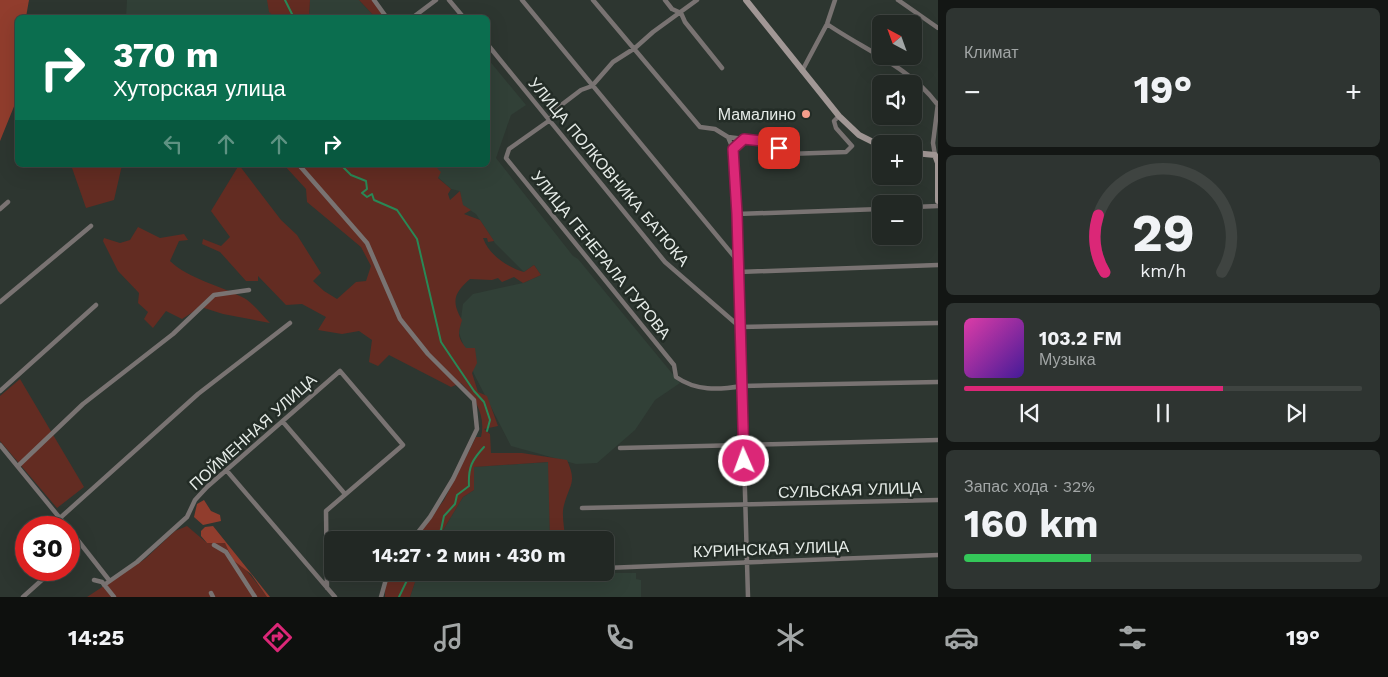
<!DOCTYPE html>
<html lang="ru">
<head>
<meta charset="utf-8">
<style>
  :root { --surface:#222824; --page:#2e3431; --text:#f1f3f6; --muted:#a2a6a6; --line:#3f4441; --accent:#db2777 }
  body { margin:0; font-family:"Work Sans",sans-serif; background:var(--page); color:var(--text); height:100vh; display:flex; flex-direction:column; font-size:19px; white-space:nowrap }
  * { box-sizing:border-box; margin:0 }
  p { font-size:16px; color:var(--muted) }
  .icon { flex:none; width:28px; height:28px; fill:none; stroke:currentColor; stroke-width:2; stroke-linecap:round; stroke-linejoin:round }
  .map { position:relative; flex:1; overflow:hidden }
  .drawer { display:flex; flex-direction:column; gap:8px; padding:8px; background:#131614; width:450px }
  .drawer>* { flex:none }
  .guide { position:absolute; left:15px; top:15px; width:475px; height:152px; border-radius:8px; box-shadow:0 5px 20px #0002,0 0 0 1px var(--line); background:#0b6e4f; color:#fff; overflow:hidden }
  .needle { width:32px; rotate:319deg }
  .controls { position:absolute; left:872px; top:15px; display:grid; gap:10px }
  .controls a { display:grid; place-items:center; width:50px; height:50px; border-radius:8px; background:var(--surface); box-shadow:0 5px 20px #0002,0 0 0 1px var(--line); font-size:25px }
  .speed { position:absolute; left:15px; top:516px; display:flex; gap:10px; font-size:25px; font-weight:700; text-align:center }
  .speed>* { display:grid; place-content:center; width:65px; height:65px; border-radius:50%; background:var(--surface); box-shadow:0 5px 20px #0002,0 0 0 1px var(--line); line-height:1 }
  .speed .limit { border:8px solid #d22; background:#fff; color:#111 }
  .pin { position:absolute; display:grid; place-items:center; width:42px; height:42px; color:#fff; margin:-21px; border-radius:10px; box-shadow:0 2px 8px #0006 }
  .me { position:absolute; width:55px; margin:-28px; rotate:358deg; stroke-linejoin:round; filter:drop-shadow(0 0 4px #0008) }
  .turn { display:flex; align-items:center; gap:18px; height:105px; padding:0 15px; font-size:22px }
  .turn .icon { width:65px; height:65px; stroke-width:2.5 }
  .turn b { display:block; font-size:35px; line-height:42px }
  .lanes { display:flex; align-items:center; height:48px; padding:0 15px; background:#0003; justify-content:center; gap:25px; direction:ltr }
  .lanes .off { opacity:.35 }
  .big { font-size:38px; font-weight:700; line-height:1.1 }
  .drawer .card { flex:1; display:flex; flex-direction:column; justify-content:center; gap:8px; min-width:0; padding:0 18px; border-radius:8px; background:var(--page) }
  .drawer .dial { align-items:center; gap:0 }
  .dial svg { height:130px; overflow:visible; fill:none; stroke:var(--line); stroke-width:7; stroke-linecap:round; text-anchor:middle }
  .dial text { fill:var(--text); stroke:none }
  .song { display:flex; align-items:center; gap:15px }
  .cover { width:60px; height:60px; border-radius:8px; background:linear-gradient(135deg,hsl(320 70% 55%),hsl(260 70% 35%)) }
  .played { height:5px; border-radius:2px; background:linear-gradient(90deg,var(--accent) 65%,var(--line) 65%) }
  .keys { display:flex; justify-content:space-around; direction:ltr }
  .heat { display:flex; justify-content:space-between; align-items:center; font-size:28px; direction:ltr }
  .charge { height:8px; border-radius:4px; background:linear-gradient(90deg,#34c759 32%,var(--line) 0) }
  .trip { position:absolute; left:324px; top:531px; width:290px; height:50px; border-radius:8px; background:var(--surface); box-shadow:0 5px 20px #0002,0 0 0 1px var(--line); font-weight:700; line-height:50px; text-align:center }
  .tabs { display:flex; height:80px; justify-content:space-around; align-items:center; background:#0e100e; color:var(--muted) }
  .tabs .icon { width:35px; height:35px }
  .tabs .on { color:var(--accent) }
  .tabs b { font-size:22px; color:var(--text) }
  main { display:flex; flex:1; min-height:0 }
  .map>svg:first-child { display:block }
</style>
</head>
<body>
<main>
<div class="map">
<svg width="938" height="597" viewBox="0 0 938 597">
  <rect width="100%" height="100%" fill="#2d3630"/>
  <path fill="#314037" d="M 127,0 L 276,0 L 280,18 L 126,18 Z
    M 310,0 L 359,0 L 375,17 L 309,17 Z
    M 488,59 L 526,105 L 511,115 L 496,158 L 573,256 L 578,259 L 680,383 L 655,400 L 635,430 L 597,463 L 576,464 L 511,446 L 474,374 L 459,333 L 463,304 L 473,294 L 523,283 L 541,275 L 534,265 L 524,272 L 495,243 L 476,214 L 462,205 L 460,191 L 451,189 L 424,165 L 488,165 Z
    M 549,462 L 550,540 L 437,540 L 463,497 L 474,490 L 473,467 Z
    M 418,573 L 636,573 L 636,579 L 641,580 L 641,597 L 410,597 Z"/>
  <path fill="#632c22" d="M 267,0 L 310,0 L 309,17 L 275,17 L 269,12 Z
    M 359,0 L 373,0 L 388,17 L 375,17 Z
    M 71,165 L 122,165 L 114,200 L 86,208 Z
    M 239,165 L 281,220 L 297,235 L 321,273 L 313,281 L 324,291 L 337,299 L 356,282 L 366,281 L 371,266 L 361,247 L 307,202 L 306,189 L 284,165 L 434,165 L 441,172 L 438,178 L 451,189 L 448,194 L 450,200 L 460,191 L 463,205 L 471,210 L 464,214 L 480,220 L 494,241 L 488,242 L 487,238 L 483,238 C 489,255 507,267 524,272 L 534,265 L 541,275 L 523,283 L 514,277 L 502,282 L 498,278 L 492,280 L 470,279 C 454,293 451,301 462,320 C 458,334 457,336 466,348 L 475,348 L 477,363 L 472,373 L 478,392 L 487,396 L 498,426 L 484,429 L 490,434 L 491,453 L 522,453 L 567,460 C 577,483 570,483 564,505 C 561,515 565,529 565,540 L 550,540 L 548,462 L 474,467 L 474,490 L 463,497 L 437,540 L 414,540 L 444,500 L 476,437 L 481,437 C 486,417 476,398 461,383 L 451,387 L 389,355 L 378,366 L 369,362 L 372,340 L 359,331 L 342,334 L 318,330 L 326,317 L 302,304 L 286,305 L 258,276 L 258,281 L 246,281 L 220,252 L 202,244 L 203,239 L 221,246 L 230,237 L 211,211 Z
    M 138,227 L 160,238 L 184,234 L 188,240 L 179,241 L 170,261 C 187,278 221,286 244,298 C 254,304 262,315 270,323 L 223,314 L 201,307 L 182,319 L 166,311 L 153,328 L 144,319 L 148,312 L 138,303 L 139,293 L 118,271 L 103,241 L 104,238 L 120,243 L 130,240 Z
    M 20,379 L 84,487 L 57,508 L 0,441 L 0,396 Z
    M 187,526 L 207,543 L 225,542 C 238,562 254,578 267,597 L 87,597 L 145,559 L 175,531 Z
    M 391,573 L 418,573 L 410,597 L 385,597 L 385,588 Z"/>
  <path fill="#913d2d" d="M 0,0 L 29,0 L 26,17 L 18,18 L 17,99 L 0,141 Z
    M 204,500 L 211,511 L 220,515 L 221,521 L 203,525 L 194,517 L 197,504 Z
    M 213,526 L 270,597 L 267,597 L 251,574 L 233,560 L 225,543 L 207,543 L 201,536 L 201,531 L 205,527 Z"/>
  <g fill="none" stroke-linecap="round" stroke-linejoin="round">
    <path stroke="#298856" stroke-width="2" d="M 285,0 L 294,18
      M 330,165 L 331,165
      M 341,165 L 351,175 L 366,181 L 367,189 L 362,193 L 367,197 L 372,194 L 374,200 L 397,210 L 417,239 L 441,342 L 474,391 L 484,402 L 490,420 L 487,431
      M 431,540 L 432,537 L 441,530 L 444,516 L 455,504 L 457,495 L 469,486 C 468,467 472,460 484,447
      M 399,597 L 411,572"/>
    <path stroke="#797372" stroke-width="4.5" d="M 374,0 L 387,18
      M 449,0 L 464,18
      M 522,0 L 737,260
      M 593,0 L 700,127 L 715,129 L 728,137 L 733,149 L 737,214 L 748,597
      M 665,0 L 672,9 L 681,13 L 685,22 L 722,68
      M 697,0 L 653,32 L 635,48 L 613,62 L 592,86 L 581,90 L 556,109 L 550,120 L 509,149 L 506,158 L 674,365 L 676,377 C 696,391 718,390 742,386 L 938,382
      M 898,0 L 938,28
      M 412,18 L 436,0
      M 827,24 C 863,49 911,68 937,104
      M 488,45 L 665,262 L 740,327
      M 802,71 L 827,24 L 835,0
      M 728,137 L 744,139
      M 733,149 L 744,139 L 770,141 L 787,154 L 846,152 L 852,146 L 836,128 L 834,121 L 839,116
      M 935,155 L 933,143 L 938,103
      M 299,165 L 367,243 L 400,319 L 428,354 L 474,400 L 477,429 L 453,479 L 430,517 L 412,540
      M 914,207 L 938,206
      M 0,209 L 8,202
      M 737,214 L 881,209
      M 739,272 L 938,265
      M 0,302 L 91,226
      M 740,327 L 938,323
      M 0,391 L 96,305
      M 283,422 L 345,494
      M 0,445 L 68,528
      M 620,448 L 938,440
      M 18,466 L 83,404 L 173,334 L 214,295 L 249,290
      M 227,471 L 335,597
      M 582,508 L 938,500
      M 60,518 L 198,394 L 290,323
      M 69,529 L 109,580
      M 214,545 L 226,552 L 255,597
      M 69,556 L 71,554
      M 605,568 L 938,555
      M 94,580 L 102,582 L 114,597
      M 104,585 L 137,562 L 187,517 L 195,500 L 207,487 L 340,371 L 403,445 L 326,511 L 327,588
      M 211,593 L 213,597
      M 23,597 L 53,570
      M 381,597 L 388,572"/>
    <path stroke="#a19795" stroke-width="6" d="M 746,0 L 839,116 L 859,135 L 881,146
      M 914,153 L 935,155 L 938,163 L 938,201"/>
  </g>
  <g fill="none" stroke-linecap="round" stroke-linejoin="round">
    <g stroke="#8e194d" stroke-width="12">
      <path id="route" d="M 744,461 L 737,214 L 733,149 L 744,139 L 770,142 L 779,148"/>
    </g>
    <use href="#route" stroke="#db2777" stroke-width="9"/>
  </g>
  <circle fill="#f49d8b" stroke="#232c26" stroke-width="2" cx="806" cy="114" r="5"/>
  <g text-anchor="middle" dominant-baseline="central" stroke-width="5" stroke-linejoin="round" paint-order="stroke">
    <g font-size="16" fill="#e5ebe7" stroke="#232c26" text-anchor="end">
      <text x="796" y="114">Мамалино</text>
    </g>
    <g font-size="16" fill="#e5ebe7" stroke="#232c26">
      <text transform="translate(609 172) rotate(50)">УЛИЦА ПОЛКОВНИКА БАТЮКА</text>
      <text transform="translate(601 255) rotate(51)">УЛИЦА ГЕНЕРАЛА ГУРОВА</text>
      <text transform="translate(253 432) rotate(-42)">ПОЙМЕННАЯ УЛИЦА</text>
      <text transform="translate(850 490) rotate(-2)">СУЛЬСКАЯ УЛИЦА</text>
      <text transform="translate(771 549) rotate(-2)">КУРИНСКАЯ УЛИЦА</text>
    </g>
  </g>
</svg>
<div class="controls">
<a><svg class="needle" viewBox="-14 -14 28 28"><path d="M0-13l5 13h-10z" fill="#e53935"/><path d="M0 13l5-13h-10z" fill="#a2a6a6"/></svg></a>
<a><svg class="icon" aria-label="sound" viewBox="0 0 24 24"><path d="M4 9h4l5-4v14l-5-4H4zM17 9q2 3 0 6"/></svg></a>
<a>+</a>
<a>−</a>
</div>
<div class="speed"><div class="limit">30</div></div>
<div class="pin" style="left:779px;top:148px;background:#d93025"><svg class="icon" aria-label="arrive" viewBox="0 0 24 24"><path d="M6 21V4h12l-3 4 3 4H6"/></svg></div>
<svg class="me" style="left:744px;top:461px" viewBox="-20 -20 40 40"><circle r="17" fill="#db2777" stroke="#fff" stroke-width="3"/><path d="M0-11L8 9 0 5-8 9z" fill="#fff"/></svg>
<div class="trip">14:27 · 2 мин · 430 m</div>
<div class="guide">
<div class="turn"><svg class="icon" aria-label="right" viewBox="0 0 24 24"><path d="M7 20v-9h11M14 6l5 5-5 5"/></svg><div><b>370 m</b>Хуторская улица</div></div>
<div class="lanes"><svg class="icon off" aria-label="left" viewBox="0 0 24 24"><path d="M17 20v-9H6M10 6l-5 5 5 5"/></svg><svg class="icon off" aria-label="ahead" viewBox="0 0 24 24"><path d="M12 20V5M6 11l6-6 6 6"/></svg><svg class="icon off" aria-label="ahead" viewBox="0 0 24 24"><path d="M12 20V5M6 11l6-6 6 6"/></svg><svg class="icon" aria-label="right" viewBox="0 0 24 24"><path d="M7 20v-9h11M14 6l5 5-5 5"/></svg></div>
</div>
</div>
<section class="drawer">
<div class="card"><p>Климат</p>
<div class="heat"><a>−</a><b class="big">19°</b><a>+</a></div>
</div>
<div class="card dial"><svg viewBox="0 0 100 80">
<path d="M14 69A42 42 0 1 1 86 69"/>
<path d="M14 69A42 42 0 0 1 10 34" stroke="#db2777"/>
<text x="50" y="56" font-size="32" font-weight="700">29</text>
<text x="50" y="72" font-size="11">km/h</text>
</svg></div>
<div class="card">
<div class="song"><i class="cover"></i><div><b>103.2 FM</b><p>Музыка</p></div></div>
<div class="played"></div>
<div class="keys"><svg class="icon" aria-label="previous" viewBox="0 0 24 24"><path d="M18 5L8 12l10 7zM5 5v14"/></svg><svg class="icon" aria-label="pause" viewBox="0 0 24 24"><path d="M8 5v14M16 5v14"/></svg><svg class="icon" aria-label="next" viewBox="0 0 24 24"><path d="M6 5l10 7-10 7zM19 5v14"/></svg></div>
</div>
<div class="card"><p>Запас хода · 32%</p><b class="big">160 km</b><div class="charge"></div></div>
</section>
</main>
<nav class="tabs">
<b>14:25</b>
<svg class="icon on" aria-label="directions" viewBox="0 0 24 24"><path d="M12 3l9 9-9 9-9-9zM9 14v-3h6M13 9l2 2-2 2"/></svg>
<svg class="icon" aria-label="music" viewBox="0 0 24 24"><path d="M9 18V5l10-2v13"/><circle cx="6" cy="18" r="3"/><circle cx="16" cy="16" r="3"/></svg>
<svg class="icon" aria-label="phone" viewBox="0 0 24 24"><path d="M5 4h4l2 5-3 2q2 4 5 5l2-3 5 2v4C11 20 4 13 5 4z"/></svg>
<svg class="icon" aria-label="climate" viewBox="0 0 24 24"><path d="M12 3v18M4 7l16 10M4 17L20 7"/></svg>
<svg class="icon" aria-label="car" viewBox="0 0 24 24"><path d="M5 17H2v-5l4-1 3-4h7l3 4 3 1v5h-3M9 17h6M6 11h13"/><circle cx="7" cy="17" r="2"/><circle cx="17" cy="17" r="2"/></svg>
<svg class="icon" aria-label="filters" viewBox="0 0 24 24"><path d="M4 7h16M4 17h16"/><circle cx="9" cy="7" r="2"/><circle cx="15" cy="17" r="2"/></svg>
<b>19°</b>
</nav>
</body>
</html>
